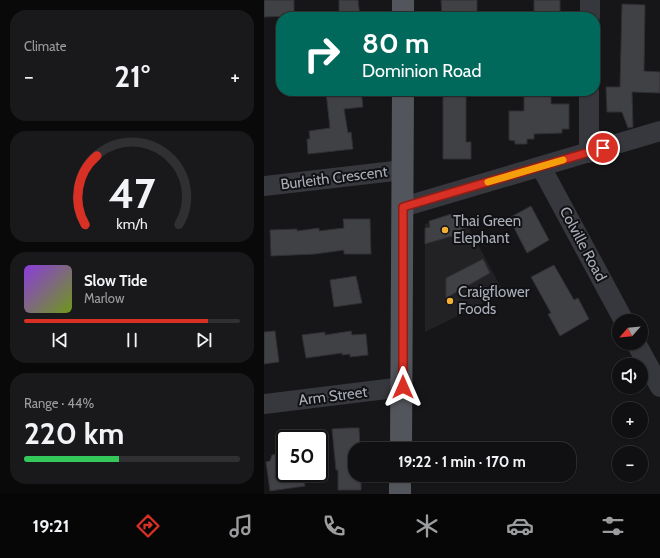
<!DOCTYPE html>
<html lang="en">
<head>
<meta charset="utf-8">
<style>
  :root { --surface:#101012; --page:#19191b; --text:#f1f3f6; --muted:#9c9d9f; --line:#303032; --accent:#d93025 }
  body { margin:0; font-family:Cabin,sans-serif; background:var(--page); color:var(--text); height:100vh; display:flex; flex-direction:column; font-size:15px; white-space:nowrap }
  * { box-sizing:border-box; margin:0 }
  p { font-size:13px; color:var(--muted) }
  .icon { flex:none; width:22px; height:22px; fill:none; stroke:currentColor; stroke-width:2; stroke-linecap:round; stroke-linejoin:round }
  .map { position:relative; flex:1; overflow:hidden }
  .details { display:flex; flex-direction:column; gap:10px; padding:10px; background:#09090a; width:264px }
  .details>* { flex:none }
  .hud { position:absolute; left:12px; top:12px; width:324px; height:84px; border-radius:16px; box-shadow:0 1px 3px #0004,0 0 0 1px var(--line); background:#00695c; color:#fff; overflow:hidden }
  .needle { width:26px; rotate:243deg }
  .tools { position:absolute; left:348px; top:314px; display:grid; gap:8px }
  .tools a { display:grid; place-items:center; width:36px; height:36px; border-radius:50%; background:var(--surface); box-shadow:0 1px 3px #0004,0 0 0 1px var(--line); font-size:20px }
  .speed { position:absolute; left:12px; top:430px; display:flex; gap:8px; font-size:20px; font-weight:700; text-align:center }
  .speed>* { display:grid; place-content:center; width:52px; height:52px; border-radius:50%; background:var(--surface); box-shadow:0 1px 3px #0004,0 0 0 1px var(--line); line-height:1 }
  .speed .limit { border:2px solid #111; border-radius:6px; background:#fff; color:#111 }
  .pin { position:absolute; display:grid; place-items:center; width:34px; height:34px; color:#fff; margin:-17px; border:2px solid #fff; border-radius:50%; box-shadow:0 1px 4px #0007 }
  .me { position:absolute; width:44px; margin:-22px; rotate:0deg; stroke-linejoin:round; filter:drop-shadow(0 0 3px #0008) }
  .turn { display:flex; align-items:center; gap:14px; height:84px; padding:0 20px; font-size:18px }
  .turn .icon { width:52px; height:52px; stroke-width:2.5 }
  .turn b { display:block; font-size:28px; line-height:34px }
  .big { font-size:30px; font-weight:700; line-height:1.1 }
  .details .card { flex:1; display:flex; flex-direction:column; justify-content:center; gap:6px; min-width:0; padding:0 14px; border-radius:16px; background:var(--page) }
  .details .dial { align-items:center; gap:0 }
  .dial svg { height:104px; overflow:visible; fill:none; stroke:var(--line); stroke-width:7; stroke-linecap:round; text-anchor:middle }
  .dial text { fill:var(--text); stroke:none }
  .song { display:flex; align-items:center; gap:12px }
  .cover { width:48px; height:48px; border-radius:6px; background:linear-gradient(135deg,hsl(270 70% 55%),hsl(80 70% 35%)) }
  .played { height:4px; border-radius:2px; background:linear-gradient(90deg,var(--accent) 85%,var(--line) 85%) }
  .keys { display:flex; justify-content:space-around; direction:ltr }
  .heat { display:flex; justify-content:space-between; align-items:center; font-size:22px; direction:ltr }
  .charge { height:6px; border-radius:3px; background:linear-gradient(90deg,#34c759 44%,var(--line) 0) }
  .trip { position:absolute; left:84px; top:442px; width:228px; height:40px; border-radius:16px; background:var(--surface); box-shadow:0 1px 3px #0004,0 0 0 1px var(--line); font-weight:700; line-height:40px; text-align:center }
  .tab-bar { display:flex; height:64px; justify-content:space-around; align-items:center; background:#060607; color:var(--muted) }
  .tab-bar .icon { width:28px; height:28px }
  .tab-bar .on { color:var(--accent) }
  .tab-bar b { font-size:18px; color:var(--text) }
  main { display:flex; flex:1; min-height:0 }
  .map>svg:first-child { display:block }
</style>
</head>
<body>
<main>
<section class="details">
<div class="card"><p>Climate</p>
<div class="heat"><a>−</a><b class="big">21°</b><a>+</a></div>
</div>
<div class="card dial"><svg viewBox="0 0 100 80">
<path d="M14 69A42 42 0 1 1 86 69"/>
<path d="M14 69A42 42 0 0 1 23 16" stroke="#d93025"/>
<text x="50" y="56" font-size="32" font-weight="700">47</text>
<text x="50" y="72" font-size="11">km/h</text>
</svg></div>
<div class="card">
<div class="song"><i class="cover"></i><div><b>Slow Tide</b><p>Marlow</p></div></div>
<div class="played"></div>
<div class="keys"><svg class="icon" aria-label="previous" viewBox="0 0 24 24"><path d="M18 5L8 12l10 7zM5 5v14"/></svg><svg class="icon" aria-label="pause" viewBox="0 0 24 24"><path d="M8 5v14M16 5v14"/></svg><svg class="icon" aria-label="next" viewBox="0 0 24 24"><path d="M6 5l10 7-10 7zM19 5v14"/></svg></div>
</div>
<div class="card"><p>Range · 44%</p><b class="big">220 km</b><div class="charge"></div></div>
</section>
<div class="map">
<svg width="396" height="494" viewBox="0 0 396 494">
  <rect width="100%" height="100%" fill="#161618"/>
  <path fill="#222225" d="M 197,213 L 240,293 L 161,332 L 161,224 Z"/>
  <path fill="#404145" stroke="#303034" d="M 0,0 L 30,0 L 30,16 L 0,17 Z
    M 75,0 L 94,0 L 96,17 L 75,17 Z
    M 177,0 L 213,0 L 213,17 L 178,17 Z
    M 270,0 L 296,0 L 296,17 L 270,17 Z
    M 358,4 L 381,5 L 380,71 L 396,72 L 396,93 L 368,92 L 369,127 L 364,128 L 358,112 L 343,112 L 342,87 L 356,87 Z
    M 72,91 L 97,91 L 99,107 L 80,109 L 84,133 L 87,132 L 89,149 L 44,154 L 43,139 L 46,139 L 45,131 L 66,128 L 62,92 Z
    M 179,91 L 202,91 L 202,142 L 207,142 L 207,159 L 179,159 Z
    M 260,91 L 287,91 L 287,104 L 305,104 L 305,129 L 298,129 L 298,133 L 270,134 L 270,139 L 263,139 L 263,144 L 251,144 L 251,141 L 245,140 L 245,111 L 260,111 Z
    M 267,206 L 285,240 L 263,253 L 245,218 Z
    M 191,213 L 202,232 L 161,244 L 161,228 L 166,227 L 165,221 Z
    M 79,219 L 106,219 L 107,254 L 80,254 L 80,250 L 51,254 L 7,256 L 6,230 L 33,229 L 33,231 L 55,228 L 55,231 L 80,228 Z
    M 219,259 L 226,273 L 182,298 L 182,278 Z
    M 290,265 L 310,300 L 314,298 L 325,319 L 296,336 L 284,314 L 287,313 L 267,277 Z
    M 92,276 L 98,303 L 70,307 L 66,280 Z
    M 11,331 L 15,362 L 0,364 L 0,332 Z
    M 87,331 L 88,335 L 102,334 L 104,355 L 86,357 L 86,354 L 78,355 L 78,353 L 42,358 L 38,335 L 61,332 L 61,335 Z
    M 84,428 L 95,428 L 96,445 L 93,445 L 94,449 L 91,449 L 91,475 L 97,476 L 97,490 L 74,490 L 74,470 L 72,470 L 68,429 Z
    M 21,453 L 21,473 L 30,473 L 31,476 L 39,475 L 41,486 L 6,491 L 2,462 L 6,461 L 8,455 Z"/>
  <g fill="none" stroke-linecap="round" stroke-linejoin="round">
    <path stroke="#37383d" stroke-width="20" d="M 326,17 L 326,0
      M 325,153 L 325,91
      M 277,167 L 360,321
      M 0,186 L 139,170
      M 139,207 L 396,131
      M 372,343 L 396,387
      M 0,404 L 139,387"/>
    <path stroke="#53555c" stroke-width="22" d="M 139,0 L 139,17
      M 137,449 L 139,91
      M 136,494 L 136,475"/>
  </g>
  <g fill="none" stroke-linecap="round" stroke-linejoin="round">
    <g stroke="#8d1f18" stroke-width="10">
      <path id="route" d="M 139,387 L 139,207 L 339,148"/>
    </g>
    <use href="#route" stroke="#d93025" stroke-width="7"/>
    <path stroke="#f59e0b" stroke-width="7" d="M 224,182 L 299,160"/>
  </g>
  <g fill="#f2b134" stroke="#111113" stroke-width="1.5">
    <circle cx="181" cy="230" r="4"/>
    <circle cx="186" cy="301" r="4"/>
  </g>
  <g text-anchor="middle" dominant-baseline="central" stroke-width="4" stroke-linejoin="round" paint-order="stroke">
    <g font-size="15" fill="#a8adb8" stroke="#111113">
      <text transform="translate(70 178) rotate(-7)">Burleith Crescent</text>
      <text transform="translate(319 244) rotate(62)">Colville Road</text>
      <text transform="translate(69 396) rotate(-7)">Arm Street</text>
    </g>
    <g font-size="15" fill="#a8adb8" stroke="#111113" text-anchor="start">
      <text x="189" y="221">Thai Green<tspan x="189" dy="17">Elephant</tspan></text>
      <text x="194" y="292">Craigflower<tspan x="194" dy="17">Foods</tspan></text>
    </g>
  </g>
</svg>
<div class="tools">
<a><svg class="needle" viewBox="-14 -14 28 28"><path d="M0-13l5 13h-10z" fill="#e53935"/><path d="M0 13l5-13h-10z" fill="#9c9d9f"/></svg></a>
<a><svg class="icon" aria-label="sound" viewBox="0 0 24 24"><path d="M4 9h4l5-4v14l-5-4H4zM17 9q2 3 0 6"/></svg></a>
<a>+</a>
<a>−</a>
</div>
<div class="speed"><div class="limit">50</div></div>
<div class="pin" style="left:339px;top:148px;background:#d93025"><svg class="icon" aria-label="arrive" viewBox="0 0 24 24"><path d="M6 21V4h12l-3 4 3 4H6"/></svg></div>
<svg class="me" style="left:139px;top:387px" viewBox="-20 -20 40 40"><path d="M0-17L14 15 0 8-14 15z" fill="#d93025" stroke="#fff" stroke-width="4"/></svg>
<div class="trip">19:22 · 1 min · 170 m</div>
<div class="hud">
<div class="turn"><svg class="icon" aria-label="right" viewBox="0 0 24 24"><path d="M7 20v-9h11M14 6l5 5-5 5"/></svg><div><b>80 m</b>Dominion Road</div></div>
</div>
</div>
</main>
<nav class="tab-bar">
<b>19:21</b>
<svg class="icon on" aria-label="directions" viewBox="0 0 24 24"><path d="M12 3l9 9-9 9-9-9zM9 14v-3h6M13 9l2 2-2 2"/></svg>
<svg class="icon" aria-label="music" viewBox="0 0 24 24"><path d="M9 18V5l10-2v13"/><circle cx="6" cy="18" r="3"/><circle cx="16" cy="16" r="3"/></svg>
<svg class="icon" aria-label="phone" viewBox="0 0 24 24"><path d="M5 4h4l2 5-3 2q2 4 5 5l2-3 5 2v4C11 20 4 13 5 4z"/></svg>
<svg class="icon" aria-label="climate" viewBox="0 0 24 24"><path d="M12 3v18M4 7l16 10M4 17L20 7"/></svg>
<svg class="icon" aria-label="car" viewBox="0 0 24 24"><path d="M5 17H2v-5l4-1 3-4h7l3 4 3 1v5h-3M9 17h6M6 11h13"/><circle cx="7" cy="17" r="2"/><circle cx="17" cy="17" r="2"/></svg>
<svg class="icon" aria-label="filters" viewBox="0 0 24 24"><path d="M4 7h16M4 17h16"/><circle cx="9" cy="7" r="2"/><circle cx="15" cy="17" r="2"/></svg>
</nav>
</body>
</html>
